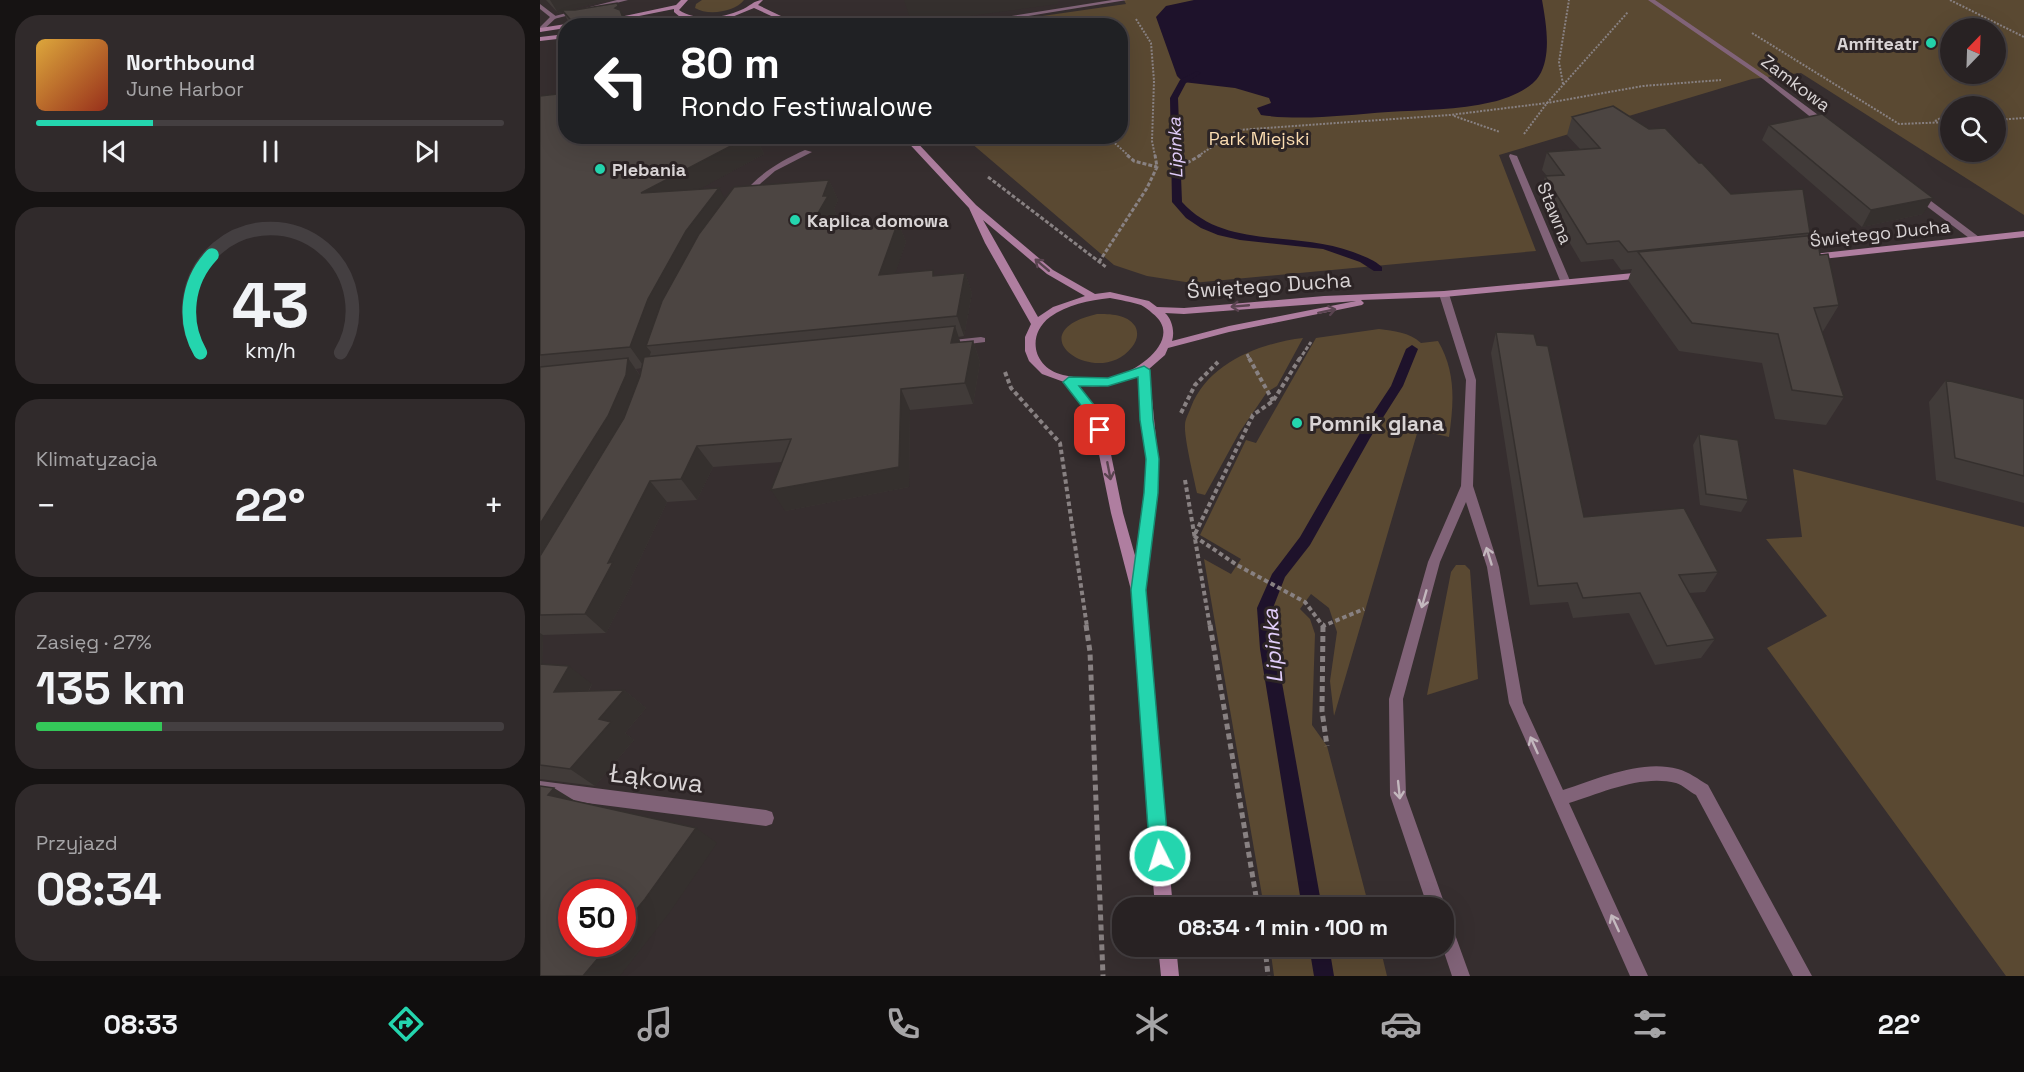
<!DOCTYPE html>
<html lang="pl">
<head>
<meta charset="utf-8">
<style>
  :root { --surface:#282223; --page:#302a2b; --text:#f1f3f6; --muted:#a5a4a6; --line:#443f41; --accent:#24d5ae }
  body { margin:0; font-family:"Space Grotesk",sans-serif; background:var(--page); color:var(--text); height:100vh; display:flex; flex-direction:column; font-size:22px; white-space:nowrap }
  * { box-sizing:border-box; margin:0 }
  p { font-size:20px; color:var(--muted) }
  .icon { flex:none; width:33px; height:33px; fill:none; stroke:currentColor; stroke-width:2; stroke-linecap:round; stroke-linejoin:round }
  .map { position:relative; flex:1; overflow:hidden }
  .side { display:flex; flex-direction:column; gap:15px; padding:15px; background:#161313; width:540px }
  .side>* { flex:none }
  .banner { position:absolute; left:18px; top:18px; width:570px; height:126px; border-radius:24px; box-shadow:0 6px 24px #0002,0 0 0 2px var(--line); background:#202124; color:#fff; overflow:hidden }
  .needle { width:39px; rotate:23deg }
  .controls { position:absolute; left:1400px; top:18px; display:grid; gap:12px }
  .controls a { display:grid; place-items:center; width:66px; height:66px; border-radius:50%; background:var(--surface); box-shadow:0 6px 24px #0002,0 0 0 2px var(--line); font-size:30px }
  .speed { position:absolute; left:18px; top:879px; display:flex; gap:12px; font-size:30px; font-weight:700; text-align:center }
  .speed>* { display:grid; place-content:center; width:78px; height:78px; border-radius:50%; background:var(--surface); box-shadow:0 6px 24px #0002,0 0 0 2px var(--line); line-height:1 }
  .speed .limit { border:9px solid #d22; background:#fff; color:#111 }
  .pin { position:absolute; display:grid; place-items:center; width:51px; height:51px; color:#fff; margin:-26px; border-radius:12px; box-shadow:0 3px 9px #0006 }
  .me { position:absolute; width:66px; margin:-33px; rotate:355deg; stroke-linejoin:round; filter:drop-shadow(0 0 4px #0008) }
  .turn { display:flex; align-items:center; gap:21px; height:126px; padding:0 24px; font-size:27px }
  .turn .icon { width:78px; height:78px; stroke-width:2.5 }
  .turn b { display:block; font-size:42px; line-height:51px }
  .big { font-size:45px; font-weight:700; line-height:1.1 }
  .side .widget { flex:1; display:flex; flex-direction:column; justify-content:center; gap:9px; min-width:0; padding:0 21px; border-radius:24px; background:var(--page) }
  .side .dial { align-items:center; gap:0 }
  .dial svg { height:156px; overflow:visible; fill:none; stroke:var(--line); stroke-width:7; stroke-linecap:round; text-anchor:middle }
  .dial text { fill:var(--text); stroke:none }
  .song { display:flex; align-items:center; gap:18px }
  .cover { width:72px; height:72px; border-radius:9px; background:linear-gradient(135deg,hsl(40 70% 55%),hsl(10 70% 35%)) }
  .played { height:6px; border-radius:3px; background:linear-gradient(90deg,var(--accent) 25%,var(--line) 25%) }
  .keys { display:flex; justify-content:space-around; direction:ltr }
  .heat { display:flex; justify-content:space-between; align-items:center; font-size:33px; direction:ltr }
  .charge { height:9px; border-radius:4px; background:linear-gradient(90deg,#34c759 27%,var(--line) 0) }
  .trip { position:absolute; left:572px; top:897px; width:342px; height:60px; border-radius:24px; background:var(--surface); box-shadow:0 6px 24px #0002,0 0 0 2px var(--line); font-weight:700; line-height:60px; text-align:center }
  .dock { display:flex; height:96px; justify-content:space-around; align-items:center; background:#100e0e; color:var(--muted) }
  .dock .icon { width:42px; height:42px }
  .dock .active { color:var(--accent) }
  .dock b { font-size:27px; color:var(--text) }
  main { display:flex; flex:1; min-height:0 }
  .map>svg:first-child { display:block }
</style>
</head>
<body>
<main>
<section class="side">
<div class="widget">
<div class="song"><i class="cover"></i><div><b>Northbound</b><p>June Harbor</p></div></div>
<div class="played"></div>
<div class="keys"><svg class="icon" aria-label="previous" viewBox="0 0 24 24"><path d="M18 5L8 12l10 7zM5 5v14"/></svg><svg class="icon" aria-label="pause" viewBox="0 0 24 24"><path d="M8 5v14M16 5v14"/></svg><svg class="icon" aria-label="next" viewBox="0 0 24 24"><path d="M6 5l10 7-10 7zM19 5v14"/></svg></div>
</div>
<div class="widget dial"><svg viewBox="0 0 100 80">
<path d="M14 69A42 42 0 1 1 86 69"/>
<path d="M14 69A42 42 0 0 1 20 19" stroke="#24d5ae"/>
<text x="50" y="56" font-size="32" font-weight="700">43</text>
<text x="50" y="72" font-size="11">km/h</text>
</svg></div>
<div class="widget"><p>Klimatyzacja</p>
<div class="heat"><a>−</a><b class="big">22°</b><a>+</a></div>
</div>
<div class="widget"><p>Zasięg · 27%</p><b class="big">135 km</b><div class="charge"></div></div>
<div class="widget"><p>Przyjazd</p><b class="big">08:34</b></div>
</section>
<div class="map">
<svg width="1484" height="976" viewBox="0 0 1484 976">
  <rect width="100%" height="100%" fill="#362e2f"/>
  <path fill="#5a4932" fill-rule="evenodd" d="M 162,0 L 204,0 C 195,12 168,16 155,8 L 156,4 Z
    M 584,0 L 1484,0 L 1484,215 L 1261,73 L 1212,79 L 959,155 L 996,251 L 652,283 L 607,276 L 574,265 L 424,137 L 580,136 L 580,26 L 439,25 L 586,4 ZM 1410,28 L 1455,28 L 1455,74 L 1410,74 ZM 1410,106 L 1455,106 L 1455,152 L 1410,152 Z
    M 557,314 C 570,314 587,314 595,326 C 599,333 597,341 592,347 C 558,391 474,333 557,314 Z
    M 839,329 C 854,331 869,332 881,343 L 898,341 C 916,372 914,402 909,437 L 878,430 L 794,716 L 790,681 L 797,632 L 789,608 L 771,594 L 760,609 L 770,619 L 775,634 L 772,725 L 787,746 L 829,907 L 724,907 L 664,559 L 691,574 L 701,559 L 660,535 L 706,440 L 716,443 L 776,338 Z
    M 763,338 L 737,386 L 727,392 L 699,433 L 665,495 L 657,493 C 654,478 644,438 645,425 C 645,419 649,413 651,407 C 668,363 720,343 763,338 Z
    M 1253,469 L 1484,527 L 1484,976 L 1466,976 L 1227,648 L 1287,616 L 1226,539 L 1262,537 Z
    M 916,565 L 925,565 L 930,570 L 938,679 L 887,695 L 911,572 Z
    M 730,947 L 840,947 L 847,976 L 734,976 Z"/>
  <path fill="#1e122b" d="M 654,0 L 1002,0 C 1006,23 1012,55 999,76 C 991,89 967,99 952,102 C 918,110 882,110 848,112 C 806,115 762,121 721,115 L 717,108 L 731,103 L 729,98 L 695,88 L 643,82 L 637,76 L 616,17 L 626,6 Z"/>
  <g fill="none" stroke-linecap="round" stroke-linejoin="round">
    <path fill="#1e122b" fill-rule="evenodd" d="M 657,71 L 661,73 L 646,83 L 638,98 L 642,202 C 685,250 755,230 813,252 C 823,256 833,259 842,267 L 842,271 L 834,271 L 820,262 L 783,249 L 700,240 L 678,235 L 661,228 L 646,218 L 632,202 L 630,98 L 640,80 Z
      M 872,345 L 878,349 L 863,386 L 830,438 L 770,545 L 745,577 L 733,608 L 736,649 L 782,908 L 762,908 L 720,649 L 717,608 L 732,574 L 760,537 L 820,433 L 851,386 L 866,349 Z
      M 769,946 L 789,946 L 794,976 L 774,976 Z"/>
    <path stroke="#888182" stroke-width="2" stroke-dasharray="2 1.5" stroke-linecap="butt" d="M 1410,0 L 1484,37
      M 596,19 L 611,43 L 614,81 L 612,141 L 615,156
      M 1212,33 L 1359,124 L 1410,122
      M 1023,84 L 1019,62 L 1029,0
      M 914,116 L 960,132
      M 1455,120 L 1484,118
      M 1395,121 L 1410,113
      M 984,134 L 1007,103 L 1088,12
      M 567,136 L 589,156
      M 658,156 L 698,130 L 910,115 L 1007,103 L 1103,86 L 1181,80"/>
    <path stroke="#888182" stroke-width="3" stroke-dasharray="4 2" stroke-linecap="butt" d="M 587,155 L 594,161 L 617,167
      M 647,163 L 661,155
      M 448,177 L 566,267
      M 559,262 L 607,188 L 617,167 L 615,155
      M 707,354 L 710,360
      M 759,360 L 771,342"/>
    <path stroke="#888182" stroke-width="4" stroke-dasharray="4.5 3" stroke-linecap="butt" d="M 709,358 L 733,401
      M 760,358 L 733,401 L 713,415 L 654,536 L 697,565 L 765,602 L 783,626 L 824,609
      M 465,372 L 471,388 L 520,443 L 547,627
      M 641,413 L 655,385 L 678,362
      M 645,480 L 670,627"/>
    <path stroke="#888182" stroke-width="5" stroke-dasharray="6 4" stroke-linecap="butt" d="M 546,625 L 550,652 L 563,976
      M 670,625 L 718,908
      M 783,625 L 784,625
      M 783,626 L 782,711 L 787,746
      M 725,946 L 728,976"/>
    <path fill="#816378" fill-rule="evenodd" d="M 572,0 L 587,0 L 427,26 L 408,26 Z
      M 1108,0 L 1115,0 L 1229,78 L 1223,79 Z
      M 0,4 L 17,17 L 1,32 L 0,27 L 10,17 L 0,9 Z
      M 904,291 L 909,294 L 936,380 L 933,486 L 959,567 L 983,703 L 1023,790 C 1058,779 1101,759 1138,769 C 1149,772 1158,779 1168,785 L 1272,976 L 1253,976 L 1156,795 C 1150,792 1143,785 1136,783 C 1102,774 1061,793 1029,803 L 1108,976 L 1090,976 L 969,703 L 947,567 L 926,502 L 900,562 L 863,699 L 866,795 L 906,908 L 903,914 L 903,908 L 888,908 L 850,795 L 849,699 L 888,562 L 921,486 L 926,380 L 899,294 Z
      M 903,915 L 909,918 L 930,976 L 912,976 L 902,946 Z"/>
    <path fill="#816378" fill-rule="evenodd" d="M 77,0 L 88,0 L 14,19 L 11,17 Z
      M 1223,77 L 1227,77 L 1289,123 L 1289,127 L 1283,127 L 1223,79 Z
      M 265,150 L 272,152 L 235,171 L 221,183 L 206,201 L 200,201 L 200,197 C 219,174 238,162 265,150 Z
      M 970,154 L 977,156 L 1031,283 L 1029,285 L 1023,285 L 1021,283 L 969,156 Z
      M 1373,192 L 1379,192 L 1439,237 L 1439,241 L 1433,241 L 1373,196 Z
      M 441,337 L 445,338 L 445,342 L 404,347 L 399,344 L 404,341 Z
      M 0,781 L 226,810 L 232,812 L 234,818 L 232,824 L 226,826 L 0,797 Z"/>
    <path fill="#af7ea0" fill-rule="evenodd" d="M 141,0 L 148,0 L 139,10 C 157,22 183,18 201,10 C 209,7 214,0 223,0 L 218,5 L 262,26 L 253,26 L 214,8 L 192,17 L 218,26 L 207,26 L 185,19 L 166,21 L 148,19 L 107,26 L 87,26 L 140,17 L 134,12 L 134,9 L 69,22 L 66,20 L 136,5 Z
      M 26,24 L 29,26 L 26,26 L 26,28 L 0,32 L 0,28 Z
      M 26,34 L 26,38 L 0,41 L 0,37 Z
      M 362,136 L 371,136 L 436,205 L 513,270 L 555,294 L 570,292 L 609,301 L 617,307 L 644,308 L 784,296 L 904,291 L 1104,272 L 1109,275 L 1104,278 L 904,297 L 821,300 L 824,303 L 822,305 L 689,332 L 628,348 L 625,355 L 609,369 L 618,458 L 618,489 L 604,587 L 633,908 L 615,908 L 591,590 L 571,513 L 554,430 L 548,413 L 524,382 L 502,374 L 489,361 L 485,351 L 485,337 L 491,324 L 445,243 L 429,208 ZM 443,220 L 507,274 L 545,296 L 513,307 L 498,317 ZM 570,298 C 580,300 592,302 601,305 C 605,307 609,310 612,313 C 644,337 601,369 577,376 C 559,381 540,379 523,375 C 493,368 486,335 510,317 C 527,305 549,300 570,298 ZM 816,301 L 689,326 L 632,341 C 635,332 632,319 625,313 L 644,314 ZM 599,375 L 607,473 L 605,505 L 596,559 L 583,513 L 566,430 L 557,409 L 537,385 C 559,389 579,384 599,375 Z
      M 1484,231 L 1484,237 L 1273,260 L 1268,257 L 1273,254 Z
      M 618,946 L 636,946 L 639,976 L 621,976 Z"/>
  </g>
  <path fill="#413b39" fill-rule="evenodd" d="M 6,0 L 68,0 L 28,10 L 86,20 L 88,26 L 31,26 L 23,12 L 18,13 Z
    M 0,96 L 26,136 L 215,136 L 224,154 L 159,189 L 185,199 L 289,180 L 298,200 L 294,209 L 297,216 L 292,226 L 358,222 L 366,242 L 355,273 L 395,276 L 425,273 L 432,293 L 424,336 L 418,337 L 420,342 L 433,341 L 440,362 L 433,404 L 370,410 L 369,487 L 245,511 L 242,462 L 173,467 L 157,500 L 127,502 L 90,580 L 93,582 L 66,633 L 3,635 L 2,664 L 52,684 L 49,691 L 84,690 L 106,708 L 85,733 L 94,740 L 55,786 L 0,779 ZM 102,368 L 100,375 L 96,369 Z
    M 1032,117 L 1159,163 L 1191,194 L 1270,233 L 1269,235 L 1280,255 L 1299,305 L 1282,333 L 1304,397 L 1286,425 L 1235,419 L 1222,363 L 1139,351 L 1088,280 L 1092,269 L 1081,270 L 1073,259 L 1041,262 L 1001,194 L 1005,176 L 1007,176 L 1002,170 L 1007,152 L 1040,149 L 1027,135 Z
    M 1229,125 L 1383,214 L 1322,227 L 1222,140 Z
    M 956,332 L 1044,517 L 1178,572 L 1165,592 L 1149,593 L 1175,639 L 1161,658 L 1115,665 L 1089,613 L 1033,618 L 1028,602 L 990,605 L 951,353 Z
    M 1406,380 L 1484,399 L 1484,503 L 1396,480 L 1389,402 Z
    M 1159,434 L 1208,500 L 1201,512 L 1160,505 L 1153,445 Z"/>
  <path fill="#35302e" d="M 10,0 L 68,0 L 18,13 Z
    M 364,0 L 518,0 L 518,4 L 372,24 Z
    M 77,3 L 86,20 L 88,26 L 84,26 L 75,8 Z
    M 210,136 L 215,136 L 224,154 L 114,214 L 101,193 Z
    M 289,180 L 298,200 L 294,209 L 297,216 L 279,248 L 270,227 Z
    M 179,188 L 190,208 L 106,346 L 111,352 L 105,368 L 90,347 L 108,299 L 146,231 Z
    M 1393,198 L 1383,214 L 1322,227 L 1331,210 Z
    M 358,222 L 366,242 L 348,295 L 339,275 Z
    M 425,273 L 432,293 L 424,336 L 417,316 Z
    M 415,326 L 422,347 L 411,343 Z
    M 433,341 L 440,362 L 433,404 L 425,383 Z
    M 88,358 L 103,380 L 0,581 L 0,524 Z
    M 361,389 L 370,410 L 369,487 L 245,511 L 231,490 Z
    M 157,446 L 173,467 L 157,500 L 141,479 Z
    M 110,481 L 127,502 L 90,580 L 93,582 L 66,633 L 45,614 L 68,563 Z
    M 0,633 L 3,635 L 2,681 L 0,679 Z
    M 29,666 L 52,684 L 38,710 L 14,692 Z
    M 84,690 L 106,708 L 85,733 L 94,740 L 55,786 L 30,769 L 59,719 Z
    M 14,788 L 40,804 L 8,795 Z
    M 156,828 L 177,843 L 130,912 L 80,976 L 43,976 L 70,944 L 82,944 L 82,927 Z"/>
  <path fill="#4c4542" stroke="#35302e" stroke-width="1.5" d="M 77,3 L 78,6 L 75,8 L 80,10 L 86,26 L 36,26 L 22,10 L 35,10 Z
    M 26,93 L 26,136 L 210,136 L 101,193 L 179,188 L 146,231 L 108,299 L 90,347 L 0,355 L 0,96 Z
    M 1073,106 L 1109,129 L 1125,128 L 1159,163 L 1162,163 L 1191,194 L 1263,189 L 1270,233 L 1088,252 L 1079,241 L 1047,244 L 1005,176 L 1024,175 L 1007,152 L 1060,148 L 1032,117 Z
    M 1282,114 L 1393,198 L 1331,210 L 1229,125 Z
    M 289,180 L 283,196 L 288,196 L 270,227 L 358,222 L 339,275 L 393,270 L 393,276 L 425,273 L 417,316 L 106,346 L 122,301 L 159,234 L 194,187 Z
    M 1277,235 L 1280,255 L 1288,254 L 1299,305 L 1274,308 L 1304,397 L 1252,390 L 1238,334 L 1152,323 L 1098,252 Z
    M 415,326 L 411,343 L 433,341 L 425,383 L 361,389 L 359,467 L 231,490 L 251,439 L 157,446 L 141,479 L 110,481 L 68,563 L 73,562 L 45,614 L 0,615 L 0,556 L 84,418 L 100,376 L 104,357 Z
    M 956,332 L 994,334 L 997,345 L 1008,346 L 1044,517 L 1144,508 L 1178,572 L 1139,575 L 1175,639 L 1127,646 L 1100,593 L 1043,598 L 1037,583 L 998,586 Z
    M 88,358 L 86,375 L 68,416 L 0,524 L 0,367 Z
    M 1406,380 L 1484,399 L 1484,476 L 1415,458 Z
    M 1159,434 L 1198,440 L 1208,500 L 1166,494 Z
    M 0,664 L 29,666 L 14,692 L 84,690 L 59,719 L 71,722 L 30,769 L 0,765 Z
    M 0,786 L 14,788 L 8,795 L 156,828 L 105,899 L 82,927 L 82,892 L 32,892 L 32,944 L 70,944 L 43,976 L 0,976 Z"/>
  <defs><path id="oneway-shaft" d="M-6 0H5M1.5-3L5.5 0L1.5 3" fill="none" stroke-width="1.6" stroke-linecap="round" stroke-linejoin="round" transform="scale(1.5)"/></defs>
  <g stroke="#5a4450">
    <use href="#oneway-shaft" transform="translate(502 265) rotate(-140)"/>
    <use href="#oneway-shaft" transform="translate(700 306) rotate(175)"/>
    <use href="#oneway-shaft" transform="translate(787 311) rotate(-12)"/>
    <use href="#oneway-shaft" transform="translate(569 471) rotate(79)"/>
  </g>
  <g stroke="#c3b8be">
    <use href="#oneway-shaft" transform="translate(949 556) rotate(-107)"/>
    <use href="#oneway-shaft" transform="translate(884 599) rotate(106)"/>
    <use href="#oneway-shaft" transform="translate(994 745) rotate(-114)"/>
    <use href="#oneway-shaft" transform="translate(859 790) rotate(84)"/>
    <use href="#oneway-shaft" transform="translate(1075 923) rotate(-115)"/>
  </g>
  <path fill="#24d5ae" stroke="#178a71" stroke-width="1.5" d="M 604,366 L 610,370 L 613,420 L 619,459 L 618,493 L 606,590 L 629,856 L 626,863 L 620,866 L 613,863 L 610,856 L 591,590 L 604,493 L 606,459 L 600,420 L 598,377 L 568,386 L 539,386 L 557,409 L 566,430 L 560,435 L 555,434 L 547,413 L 523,382 L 529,377 L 568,378 Z"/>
  <g fill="#24d5ae" stroke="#2c2425" stroke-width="2">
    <circle cx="1391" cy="43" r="6"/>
    <circle cx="60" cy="169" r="6"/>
    <circle cx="255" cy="220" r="6"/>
    <circle cx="757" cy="423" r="6"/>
  </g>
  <g text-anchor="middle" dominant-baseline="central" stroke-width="6" stroke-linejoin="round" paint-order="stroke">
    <g font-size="18" font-weight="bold" fill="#d9d4d5" stroke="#2c2425" text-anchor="start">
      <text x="1379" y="43" text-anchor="end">Amfiteatr</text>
      <text x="72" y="169">Plebania</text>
      <text x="267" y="220">Kaplica domowa</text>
    </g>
    <g font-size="18" fill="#d9d4d5" stroke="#2c2425">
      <text transform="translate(1256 83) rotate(37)">Zamkowa</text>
      <text transform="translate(1015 213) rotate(68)">Stawna</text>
      <text transform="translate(1340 233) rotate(-6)">Świętego Ducha</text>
    </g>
    <g font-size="18" fill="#fbdcb1" stroke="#2c2425">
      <text x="719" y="138">Park Miejski</text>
    </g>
    <g font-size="18" font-style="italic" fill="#e1cdfa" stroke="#2c2425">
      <text transform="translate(635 148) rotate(-92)">Lipinka</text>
    </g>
    <g font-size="21" fill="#d9d4d5" stroke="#2c2425">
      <text transform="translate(729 285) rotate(-4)">Świętego Ducha</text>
    </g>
    <g font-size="21" font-weight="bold" fill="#d9d4d5" stroke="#2c2425" text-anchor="start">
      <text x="769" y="423">Pomnik glana</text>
    </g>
    <g font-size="22" font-style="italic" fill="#e1cdfa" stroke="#2c2425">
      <text transform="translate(732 646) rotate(-94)">Lipinka</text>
    </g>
    <g font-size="26" fill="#d9d4d5" stroke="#2c2425">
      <text transform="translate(116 778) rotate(7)">Łąkowa</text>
    </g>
  </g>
</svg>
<div class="controls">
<a><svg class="needle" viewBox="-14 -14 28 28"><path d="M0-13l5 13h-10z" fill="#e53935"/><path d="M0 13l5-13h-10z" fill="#a5a4a6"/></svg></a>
<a><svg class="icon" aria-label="search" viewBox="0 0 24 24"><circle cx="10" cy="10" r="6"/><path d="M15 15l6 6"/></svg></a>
</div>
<div class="speed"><div class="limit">50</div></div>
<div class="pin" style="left:560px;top:430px;background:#d93025"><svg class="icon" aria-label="arrive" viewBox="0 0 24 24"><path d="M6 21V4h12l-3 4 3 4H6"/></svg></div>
<svg class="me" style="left:620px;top:856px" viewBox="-20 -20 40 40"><circle r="17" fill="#24d5ae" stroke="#fff" stroke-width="3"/><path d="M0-11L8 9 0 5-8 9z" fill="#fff"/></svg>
<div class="trip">08:34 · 1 min · 100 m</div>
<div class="banner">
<div class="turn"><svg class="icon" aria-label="left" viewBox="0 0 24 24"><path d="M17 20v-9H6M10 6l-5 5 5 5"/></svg><div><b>80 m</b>Rondo Festiwalowe</div></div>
</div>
</div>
</main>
<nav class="dock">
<b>08:33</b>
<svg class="icon active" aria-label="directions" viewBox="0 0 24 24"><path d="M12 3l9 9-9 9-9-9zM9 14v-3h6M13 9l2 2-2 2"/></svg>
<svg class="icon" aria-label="music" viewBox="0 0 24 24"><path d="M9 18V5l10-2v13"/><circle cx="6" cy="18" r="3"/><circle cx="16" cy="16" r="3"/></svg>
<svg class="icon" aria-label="phone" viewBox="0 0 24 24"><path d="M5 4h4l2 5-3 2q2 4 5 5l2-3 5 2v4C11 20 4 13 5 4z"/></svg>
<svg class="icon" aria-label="climate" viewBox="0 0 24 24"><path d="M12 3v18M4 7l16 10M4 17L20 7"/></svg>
<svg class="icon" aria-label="car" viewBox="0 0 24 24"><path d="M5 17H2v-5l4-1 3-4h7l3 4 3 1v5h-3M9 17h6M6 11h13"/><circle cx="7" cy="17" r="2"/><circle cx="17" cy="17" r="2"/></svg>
<svg class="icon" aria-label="filters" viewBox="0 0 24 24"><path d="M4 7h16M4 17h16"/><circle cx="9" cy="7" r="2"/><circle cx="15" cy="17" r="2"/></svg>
<b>22°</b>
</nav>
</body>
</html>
